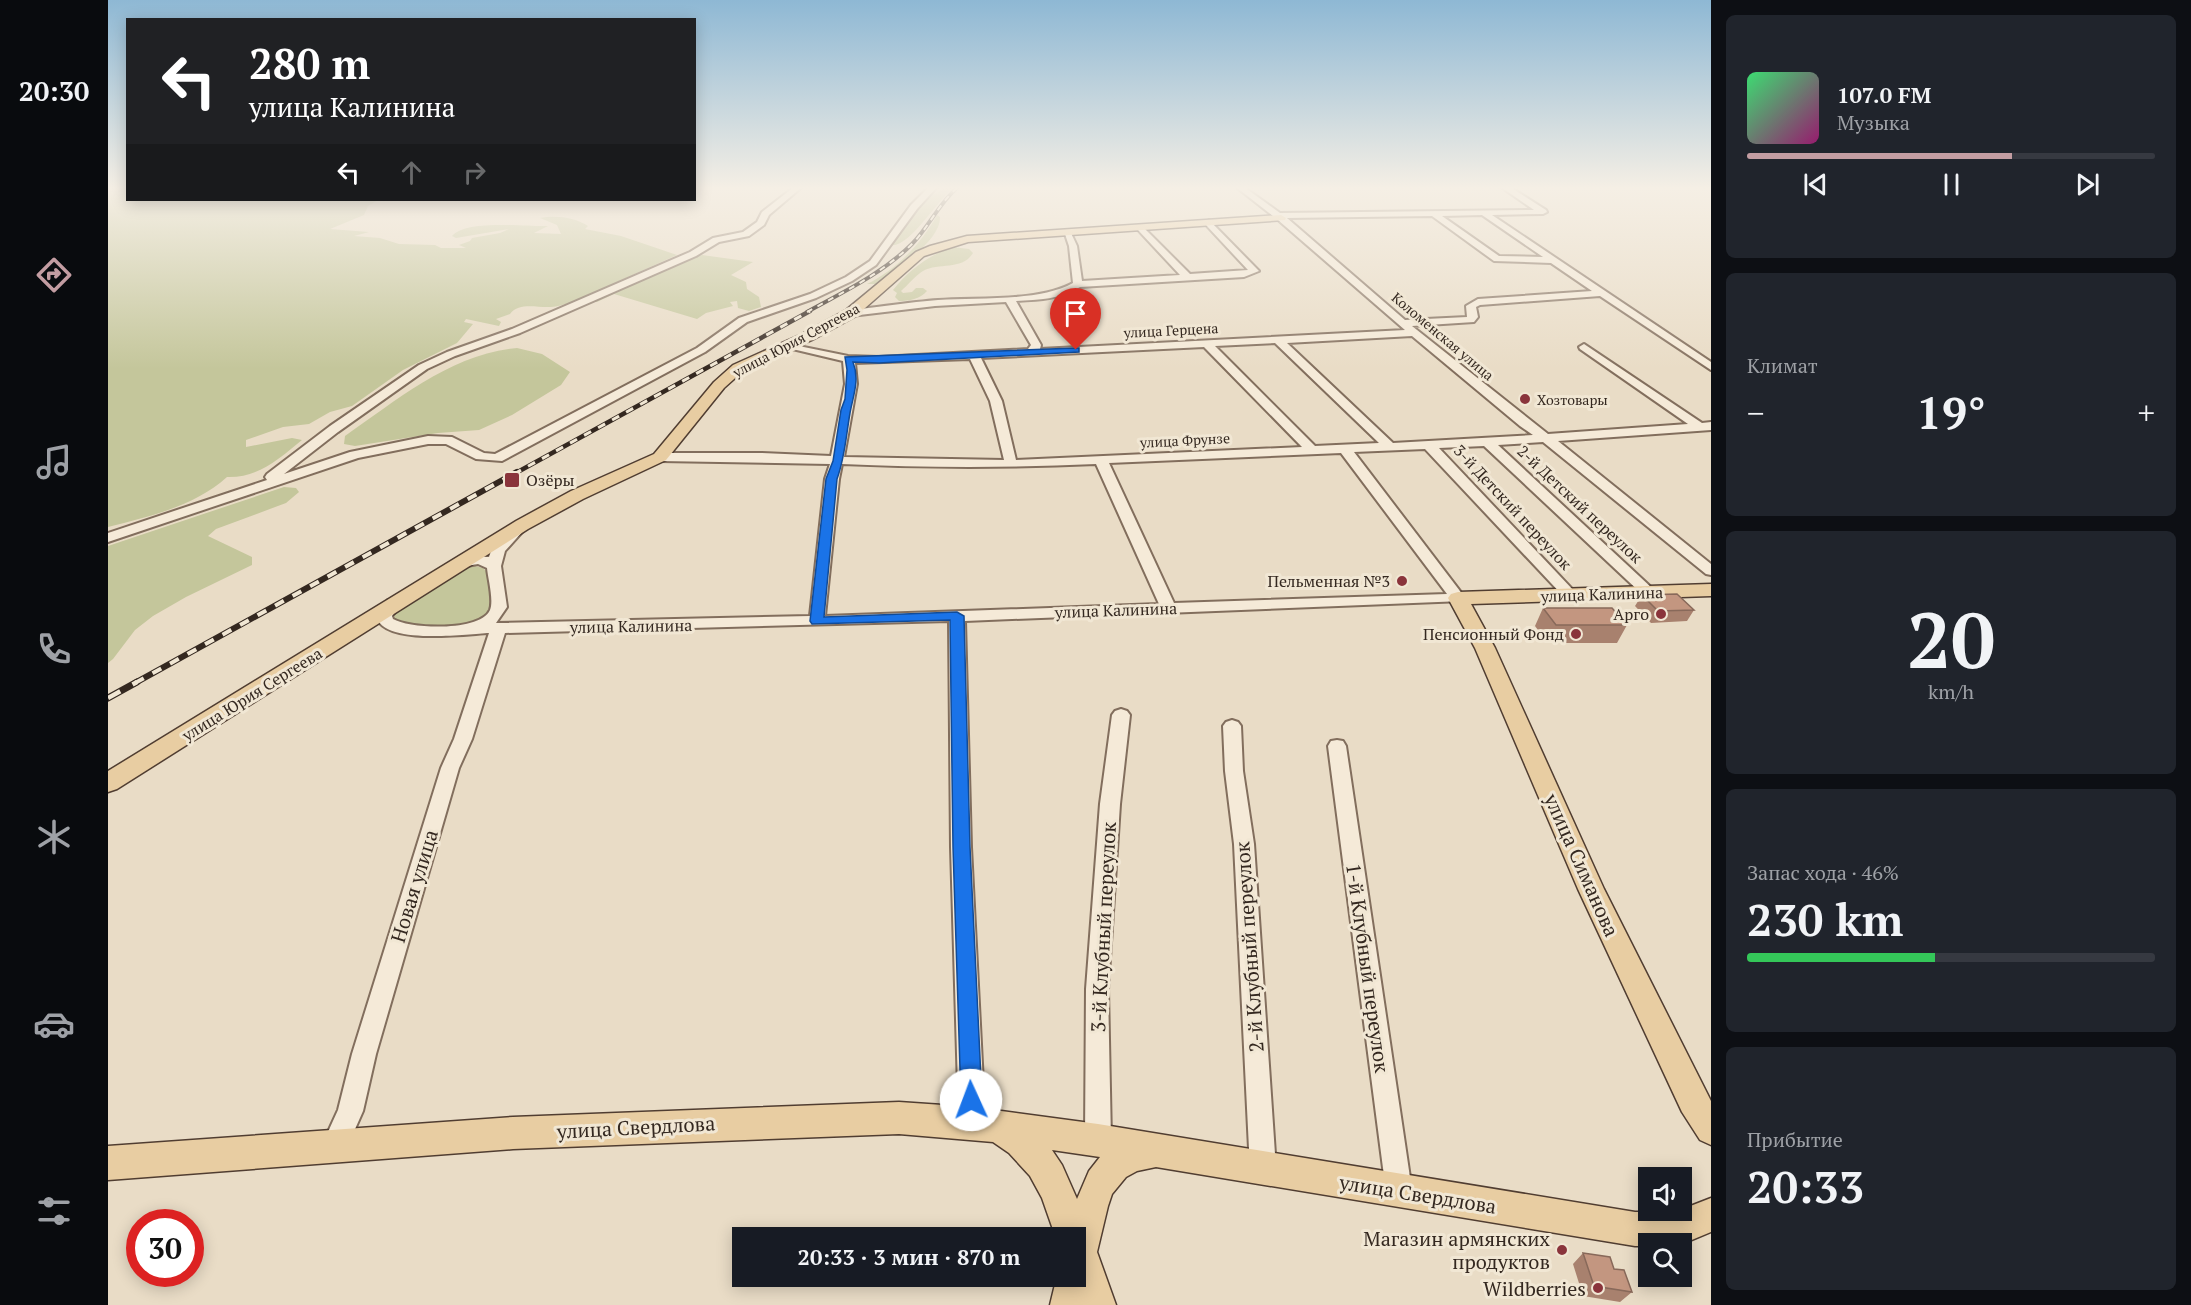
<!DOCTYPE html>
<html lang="ru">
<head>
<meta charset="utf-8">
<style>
  :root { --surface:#171b24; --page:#20242c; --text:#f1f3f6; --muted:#9ea1a6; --line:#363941; --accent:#c39da2 }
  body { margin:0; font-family:"PT Serif",serif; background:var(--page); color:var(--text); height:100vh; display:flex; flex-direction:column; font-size:22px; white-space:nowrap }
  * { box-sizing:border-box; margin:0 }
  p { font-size:20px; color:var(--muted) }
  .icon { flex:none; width:33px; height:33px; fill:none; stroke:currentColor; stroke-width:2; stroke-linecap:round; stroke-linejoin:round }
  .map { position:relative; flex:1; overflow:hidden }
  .panel { display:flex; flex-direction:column; gap:15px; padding:15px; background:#0d0f14; width:480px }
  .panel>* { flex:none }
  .top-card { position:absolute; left:18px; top:18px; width:570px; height:183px; border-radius:0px; box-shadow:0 3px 15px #0003; background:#202124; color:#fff; overflow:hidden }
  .buttons { position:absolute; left:1530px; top:1167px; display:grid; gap:12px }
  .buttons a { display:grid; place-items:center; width:54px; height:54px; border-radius:0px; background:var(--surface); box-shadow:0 3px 15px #0003; font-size:30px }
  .speed { position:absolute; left:18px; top:1209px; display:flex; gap:12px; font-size:30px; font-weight:700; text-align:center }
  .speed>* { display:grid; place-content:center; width:78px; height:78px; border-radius:50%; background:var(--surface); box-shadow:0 3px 15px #0003; line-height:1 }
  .speed .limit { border:9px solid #d22; background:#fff; color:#111 }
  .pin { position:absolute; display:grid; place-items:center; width:51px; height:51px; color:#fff; margin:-62px -26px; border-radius:50% 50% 50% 0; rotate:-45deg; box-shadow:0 0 6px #0007 }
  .pin .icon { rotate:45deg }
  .me { position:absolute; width:66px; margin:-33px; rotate:358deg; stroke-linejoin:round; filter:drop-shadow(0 0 4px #0008) }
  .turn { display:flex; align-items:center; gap:21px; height:126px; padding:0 24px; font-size:27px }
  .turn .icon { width:78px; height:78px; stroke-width:2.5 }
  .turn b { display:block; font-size:42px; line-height:51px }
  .lanes { display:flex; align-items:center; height:57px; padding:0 24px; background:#0003; justify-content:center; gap:30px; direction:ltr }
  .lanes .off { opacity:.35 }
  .big { font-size:45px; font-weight:800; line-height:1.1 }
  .panel .card { flex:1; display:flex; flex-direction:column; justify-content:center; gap:9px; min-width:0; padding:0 21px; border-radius:9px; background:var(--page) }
  .panel .dial { align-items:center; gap:0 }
  .dial b { font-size:78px; line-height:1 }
  .song { display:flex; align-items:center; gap:18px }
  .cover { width:72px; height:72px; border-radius:9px; background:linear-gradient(135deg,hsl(140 70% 55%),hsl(320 70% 35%)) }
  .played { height:6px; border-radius:3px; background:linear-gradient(90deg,var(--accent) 65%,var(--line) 65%) }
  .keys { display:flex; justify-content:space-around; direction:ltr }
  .heat { display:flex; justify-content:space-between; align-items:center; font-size:33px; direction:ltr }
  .charge { height:9px; border-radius:4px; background:linear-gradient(90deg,#34c759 46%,var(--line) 0) }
  .trip { position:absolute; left:624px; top:1227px; width:354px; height:60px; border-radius:0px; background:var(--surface); box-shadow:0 3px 15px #0003; font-weight:800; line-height:60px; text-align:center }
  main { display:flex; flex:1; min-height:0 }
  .menu { display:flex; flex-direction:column; width:108px; justify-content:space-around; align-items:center; background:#090b0e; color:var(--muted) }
  .menu .icon { width:42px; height:42px }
  .menu .on { color:var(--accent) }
  .menu b { font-size:27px; color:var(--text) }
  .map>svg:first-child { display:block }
</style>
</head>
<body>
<main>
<nav class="menu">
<b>20:30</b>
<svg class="icon on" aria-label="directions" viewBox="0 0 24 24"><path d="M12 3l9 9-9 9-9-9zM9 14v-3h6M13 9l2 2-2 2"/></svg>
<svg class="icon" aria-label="music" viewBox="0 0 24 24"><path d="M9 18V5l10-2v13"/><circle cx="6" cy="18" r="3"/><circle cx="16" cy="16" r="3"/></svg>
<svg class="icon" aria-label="phone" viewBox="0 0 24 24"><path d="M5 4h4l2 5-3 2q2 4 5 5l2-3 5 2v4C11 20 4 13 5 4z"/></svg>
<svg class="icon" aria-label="climate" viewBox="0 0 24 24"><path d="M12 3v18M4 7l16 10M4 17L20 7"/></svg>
<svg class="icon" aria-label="car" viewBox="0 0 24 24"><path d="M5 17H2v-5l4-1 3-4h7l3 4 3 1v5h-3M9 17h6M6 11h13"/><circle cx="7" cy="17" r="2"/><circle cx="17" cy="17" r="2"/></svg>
<svg class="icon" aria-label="filters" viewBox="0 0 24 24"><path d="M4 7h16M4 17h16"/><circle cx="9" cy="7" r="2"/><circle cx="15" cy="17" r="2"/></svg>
</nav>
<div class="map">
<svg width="1603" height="1305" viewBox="0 0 1603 1305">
  <rect width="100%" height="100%" fill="#e9dcc6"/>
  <path fill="#c4c69b" d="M 0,187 L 19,187 L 20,200 L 270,200 L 260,206 L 256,215 L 222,229 L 261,232 L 246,236 L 272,238 L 291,244 L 327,245 L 333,248 L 358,248 L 351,245 L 362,241 L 364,238 L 392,233 L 401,229 L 348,238 L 344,236 C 358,219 419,227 440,226 L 426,233 L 453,234 L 449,225 L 432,218 C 447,215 467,217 480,226 L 477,229 L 513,236 L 569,255 L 462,303 C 456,304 449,307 443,307 C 429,308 411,302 402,314 L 388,319 L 393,322 L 391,326 L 358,319 L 356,322 L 365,324 L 349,343 L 295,370 L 244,406 L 222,412 L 201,424 L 175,427 L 138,440 L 138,447 L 184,438 L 194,440 C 171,459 150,478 119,477 C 87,506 40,517 0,527 Z
    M 839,187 L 846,187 C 831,198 800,250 782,245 L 819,198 Z
    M 829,215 L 832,217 C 833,241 787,270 769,284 L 759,284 C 788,270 814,243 829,215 Z
    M 844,247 L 861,249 L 865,253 C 854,271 831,262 815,271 C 808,275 800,285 793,291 L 795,293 L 804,292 L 808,288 L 815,288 L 819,291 C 812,299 801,301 791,301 L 787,297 L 789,293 L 785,290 C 800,271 821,255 844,247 Z
    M 594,255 L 645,262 L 623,275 L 638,282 L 639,289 L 651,297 L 653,307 L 641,311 L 630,308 L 629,301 L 622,302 L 625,306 L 598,313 L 589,319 L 506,294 L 489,302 L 478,302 Z
    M 409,348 L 434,354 L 462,372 L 453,385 L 404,415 L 371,430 L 330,433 L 247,446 L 236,444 L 237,436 C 289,400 343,354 409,348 Z
    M 176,487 L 188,488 L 191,492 L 178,503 L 108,529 L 100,536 L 144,557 L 144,565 L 78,597 L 45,616 L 27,630 L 5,659 L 0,663 L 0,546 Z
    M 367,566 L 375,568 L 379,572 C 380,582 388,604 382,613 C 372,631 298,632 286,618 L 287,611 L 357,567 Z"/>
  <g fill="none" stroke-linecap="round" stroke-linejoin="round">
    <g stroke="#826e5d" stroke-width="4">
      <path id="minor" d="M 686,187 L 694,187 L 661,215 L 656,225 L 641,236 L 611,242 L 588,256 L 412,333 L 347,356 L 319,369 L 230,432 L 176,474 L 242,452 L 320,436 L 344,437 L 376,453 L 387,454 L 589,348 L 631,318 L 702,294 L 738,277 L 762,261 L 803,205 L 821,187 L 829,187 L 809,209 L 768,265 L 744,281 L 708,298 L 639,322 L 597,352 L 394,461 L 368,459 L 338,444 L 320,444 L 250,458 L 0,542 L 0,533 L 159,480 L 157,477 L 159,474 L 222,426 L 311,365 L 339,352 L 404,329 L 582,252 L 605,238 L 635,232 L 649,222 L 654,212 Z
        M 1128,187 L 1136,187 L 1172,213 L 1426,210 L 1393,187 L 1402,187 L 1438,210 L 1439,212 L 1435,214 L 1384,215 L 1603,362 L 1603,370 L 1492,296 L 1372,305 L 1368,307 L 1370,317 L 1366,322 L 1304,326 L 1440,434 L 1580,424 L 1472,349 L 1471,347 L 1476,344 L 1594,423 L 1603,422 L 1603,430 L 1450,441 L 1603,564 L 1603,575 L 1598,574 L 1435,442 L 1390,445 L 1545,589 L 1548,592 L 1545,595 L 1535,595 L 1376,446 L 1331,448 L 1467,592 L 1470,595 L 1467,598 L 1457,598 L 1317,449 L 1246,452 L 1355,595 L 1358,598 L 1355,601 L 857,621 L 863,847 L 877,1123 L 873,1132 L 864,1135 L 855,1132 L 851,1123 L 843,847 L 841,621 L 397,633 L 364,739 L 351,768 L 268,1054 L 255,1111 L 236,1154 L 227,1158 L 218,1154 L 214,1145 L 230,1110 L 244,1054 L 333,768 L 346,739 L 381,633 C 358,634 273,646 268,615 L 280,600 L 292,600 L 294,603 L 284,616 L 285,619 C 302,629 372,632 382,610 C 386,600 380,579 379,568 L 370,564 L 353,567 L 346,563 L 348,560 L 366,556 L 381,557 C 384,546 397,529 409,526 L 416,530 L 397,551 L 393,566 L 399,607 L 388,623 L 702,616 L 717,479 L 722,464 L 552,461 L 546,457 L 552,453 L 654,453 L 723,456 L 737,384 L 735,361 L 676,347 L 676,343 L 740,356 L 771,357 L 920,349 L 923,345 L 898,302 L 827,306 L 743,316 L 738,313 L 743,310 C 772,307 801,302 830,300 C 869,297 931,302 965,283 L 961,246 L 956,231 L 962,231 L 969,246 L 974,281 L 1072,275 L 1030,230 L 1030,226 L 1033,225 L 1082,274 L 1140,270 L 1098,225 L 1097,223 L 1101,220 L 1151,271 L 1136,277 L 972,287 C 952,299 931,300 908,301 L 933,345 L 932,349 L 1297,330 L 1170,220 ZM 1324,216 L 1386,261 L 1443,263 L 1484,291 L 1370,299 L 1358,306 L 1359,317 L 1297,320 L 1179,218 ZM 1334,216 L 1374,215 L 1435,257 L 1391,256 ZM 1304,336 L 1412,426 L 1425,435 L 1285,443 L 1179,343 ZM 1167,343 L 1271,443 L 1207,446 L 1107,346 ZM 1096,347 L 1194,447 L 908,460 L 894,401 L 873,358 ZM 862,359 L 882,401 L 896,460 L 736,457 L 749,384 L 747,363 ZM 1233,453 L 1339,594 L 1066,603 L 1001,463 ZM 734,464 C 819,468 903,468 988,464 L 1051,604 L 717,616 L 731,479 Z
        M 1013,709 L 1019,711 L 1022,715 L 1012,804 L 1000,989 L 1003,1140 L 999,1149 L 990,1153 L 981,1149 L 977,1140 L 978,989 L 992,804 L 1004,715 L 1007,711 Z
        M 1124,720 L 1130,722 L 1133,726 L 1135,771 L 1146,844 L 1168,1169 L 1164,1178 L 1155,1182 L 1146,1178 L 1142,1169 L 1126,844 L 1117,771 L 1115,726 L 1118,722 Z
        M 1229,740 L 1235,741 L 1238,746 L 1304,1191 L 1300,1200 L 1291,1204 L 1282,1200 L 1278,1191 L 1220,746 L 1223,741 Z"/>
    </g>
    <g stroke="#503d31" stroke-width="3">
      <path id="major" d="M 1173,215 L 1178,218 L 1177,220 L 860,242 L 816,256 L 748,316 L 704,340 L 635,371 L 616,388 L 558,460 L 475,499 L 420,529 L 9,789 L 0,792 L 0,771 L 408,521 L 463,491 L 546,454 L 606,382 L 625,365 L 694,334 L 738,310 L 808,252 L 822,246 L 859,236 Z
        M 1603,584 L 1603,596 L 1363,604 L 1387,648 L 1496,889 L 1603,1101 L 1603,1145 L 1592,1140 L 1574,1112 L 1470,889 L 1367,648 L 1340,598 L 1343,594 L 1350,592 Z
        M 791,1102 L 864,1107 L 990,1124 L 1527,1212 L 1567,1212 L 1603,1198 L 1603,1232 L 1574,1244 L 1540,1244 L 1540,1246 L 1527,1246 L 1048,1167 L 1029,1171 L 1018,1177 L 1004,1194 L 1000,1206 L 989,1252 L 1008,1305 L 942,1305 L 949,1276 L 968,1276 L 968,1238 L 948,1238 L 934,1198 L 922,1176 L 901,1153 L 885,1142 L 791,1134 L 405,1149 L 0,1180 L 0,1146 L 405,1117 ZM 944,1150 L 992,1157 L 981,1171 L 969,1199 L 954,1165 Z"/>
    </g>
    <use href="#minor" fill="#f5ead8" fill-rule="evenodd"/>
    <use href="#major" fill="#e8cda2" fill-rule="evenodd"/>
    <g stroke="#342820" stroke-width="4">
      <path id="rail-far3" d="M 699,312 C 735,292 774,274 804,244 C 821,227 831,203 850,187"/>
    </g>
    <g stroke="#342820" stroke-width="4.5">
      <path id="rail-far2" d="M 406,474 L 702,311"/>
    </g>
    <g stroke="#342820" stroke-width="6">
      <path id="rail-far1" d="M 27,683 L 409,472"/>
    </g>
    <g stroke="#342820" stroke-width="7">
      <path id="rail" d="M 0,698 L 29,682"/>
    </g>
    <use href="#rail-far3" stroke="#f1e7d4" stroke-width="2" stroke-dasharray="6" stroke-linecap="butt"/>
    <use href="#rail-far2" stroke="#f1e7d4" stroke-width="3" stroke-dasharray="8" stroke-linecap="butt"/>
    <use href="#rail-far1" stroke="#f1e7d4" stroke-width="4" stroke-dasharray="10" stroke-linecap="butt"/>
    <use href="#rail" stroke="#f1e7d4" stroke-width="4.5" stroke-dasharray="14" stroke-linecap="butt"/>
  </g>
  <path fill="#a8816e" d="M 1534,595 L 1586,610 L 1579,621 L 1543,623 L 1527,606 Z
    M 1435,608 L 1519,625 L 1509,643 L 1440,643 L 1427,626 Z
    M 1475,1253 L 1506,1269 L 1524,1292 L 1512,1302 L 1475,1296 L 1465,1264 Z"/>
  <path fill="#c39680" stroke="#88695a" stroke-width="1.5" d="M 1569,594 L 1586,610 L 1550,611 L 1534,595 Z
    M 1435,608 L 1504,608 L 1519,625 L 1448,625 Z
    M 1475,1253 L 1502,1257 L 1506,1269 L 1516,1270 L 1524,1292 L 1486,1286 Z"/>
  <linearGradient id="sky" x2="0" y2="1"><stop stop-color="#8eb8d4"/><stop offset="0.51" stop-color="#f5efe5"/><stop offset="1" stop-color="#f5efe5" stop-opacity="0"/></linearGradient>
  <rect width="1603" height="369" fill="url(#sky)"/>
  <path fill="#1a73e8" stroke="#114b97" stroke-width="1.5" d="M 968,348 L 971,348 L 971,352 L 771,363 L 745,362 C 752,380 745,396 742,413 C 738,436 737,457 729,479 L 716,617 L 849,612 L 856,616 L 862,847 L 874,1100 L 871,1107 L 863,1110 L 856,1107 L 853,1100 L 845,847 L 842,620 L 704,624 L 702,621 L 718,479 L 725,461 L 733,410 L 737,399 L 739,370 L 737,357 Z"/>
  <g fill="#8a343b" stroke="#f1e7d4" stroke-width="2">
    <circle cx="1417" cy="399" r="6"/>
    <rect x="396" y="472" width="16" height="16" rx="3"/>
    <circle cx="1294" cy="581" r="6"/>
    <circle cx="1553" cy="614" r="6"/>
    <circle cx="1468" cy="634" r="6"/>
    <circle cx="1454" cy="1250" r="6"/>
    <circle cx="1490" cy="1288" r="6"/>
  </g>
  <g text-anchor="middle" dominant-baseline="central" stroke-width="6" stroke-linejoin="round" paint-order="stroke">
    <g font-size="14" fill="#342820" stroke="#f1e7d4">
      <text transform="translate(1063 330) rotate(-3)">улица Герцена</text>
      <text transform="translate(1335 336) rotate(40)">Коломенская улица</text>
      <text transform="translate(688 340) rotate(-28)">улица Юрия Сергеева</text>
      <text transform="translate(1077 440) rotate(-3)">улица Фрунзе</text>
    </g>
    <g font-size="14" fill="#342820" stroke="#f1e7d4" text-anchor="start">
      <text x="1429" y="399">Хозтовары</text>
    </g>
    <g font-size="16" fill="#342820" stroke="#f1e7d4" text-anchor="end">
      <text x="418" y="480" text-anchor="start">Озёры</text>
      <text x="1282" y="581">Пельменная №3</text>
      <text x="1541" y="614">Арго</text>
      <text x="1456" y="634">Пенсионный Фонд</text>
    </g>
    <g font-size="16" fill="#342820" stroke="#f1e7d4">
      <text transform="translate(1472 504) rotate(43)">2-й Детский переулок</text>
      <text transform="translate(1405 507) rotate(47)">3-й Детский переулок</text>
      <text transform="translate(1494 594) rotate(-2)">улица Калинина</text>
      <text transform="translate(1008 610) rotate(-2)">улица Калинина</text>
      <text transform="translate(523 626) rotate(-1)">улица Калинина</text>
      <text transform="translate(144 694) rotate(-32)">улица Юрия Сергеева</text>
    </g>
    <g font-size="20" fill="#342820" stroke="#f1e7d4">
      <text transform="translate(1474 865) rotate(66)">улица Симанова</text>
      <text transform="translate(306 886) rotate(-73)">Новая улица</text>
      <text transform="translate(995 927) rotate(-87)">3-й Клубный переулок</text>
      <text transform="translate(1141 947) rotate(-94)">2-й Клубный переулок</text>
      <text transform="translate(1260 968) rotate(82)">1-й Клубный переулок</text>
      <text transform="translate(528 1127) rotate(-3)">улица Свердлова</text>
      <text transform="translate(1310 1194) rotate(9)">улица Свердлова</text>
    </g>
    <g font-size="20" fill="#342820" stroke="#f1e7d4" text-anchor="end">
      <text x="1442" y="1238">Магазин армянских<tspan x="1442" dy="23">продуктов</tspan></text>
      <text x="1478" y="1288">Wildberries</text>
    </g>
  </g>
</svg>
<div class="buttons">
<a><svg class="icon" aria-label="sound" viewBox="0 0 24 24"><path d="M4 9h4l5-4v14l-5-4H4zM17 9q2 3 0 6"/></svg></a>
<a><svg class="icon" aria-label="search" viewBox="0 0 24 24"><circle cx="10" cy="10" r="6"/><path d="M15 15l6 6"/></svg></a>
</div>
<div class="speed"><div class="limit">30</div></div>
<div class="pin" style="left:968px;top:350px;background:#d93025"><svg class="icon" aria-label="arrive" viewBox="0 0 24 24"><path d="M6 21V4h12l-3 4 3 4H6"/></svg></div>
<svg class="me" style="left:863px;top:1100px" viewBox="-20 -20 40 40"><circle r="19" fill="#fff"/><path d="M0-13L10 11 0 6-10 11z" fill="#1a73e8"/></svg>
<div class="trip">20:33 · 3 мин · 870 m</div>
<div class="top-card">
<div class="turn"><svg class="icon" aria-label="left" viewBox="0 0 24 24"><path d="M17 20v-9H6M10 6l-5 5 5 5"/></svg><div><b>280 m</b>улица Калинина</div></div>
<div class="lanes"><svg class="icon" aria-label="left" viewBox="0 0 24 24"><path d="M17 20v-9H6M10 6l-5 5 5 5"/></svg><svg class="icon off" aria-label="ahead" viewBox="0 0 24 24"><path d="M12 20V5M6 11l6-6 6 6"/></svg><svg class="icon off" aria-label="right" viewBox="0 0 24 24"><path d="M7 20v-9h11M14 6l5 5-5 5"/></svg></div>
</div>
</div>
<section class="panel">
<div class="card">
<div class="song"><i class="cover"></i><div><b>107.0 FM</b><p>Музыка</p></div></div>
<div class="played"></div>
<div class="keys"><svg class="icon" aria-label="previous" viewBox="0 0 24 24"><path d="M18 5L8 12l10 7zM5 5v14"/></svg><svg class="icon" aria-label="pause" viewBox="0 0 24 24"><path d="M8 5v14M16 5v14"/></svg><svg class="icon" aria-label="next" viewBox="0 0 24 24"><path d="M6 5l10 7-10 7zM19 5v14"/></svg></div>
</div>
<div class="card"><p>Климат</p>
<div class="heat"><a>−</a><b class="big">19°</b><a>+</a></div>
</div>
<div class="card dial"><b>20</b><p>km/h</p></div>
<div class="card"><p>Запас хода · 46%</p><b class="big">230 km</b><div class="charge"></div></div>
<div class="card"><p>Прибытие</p><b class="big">20:33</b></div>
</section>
</main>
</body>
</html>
